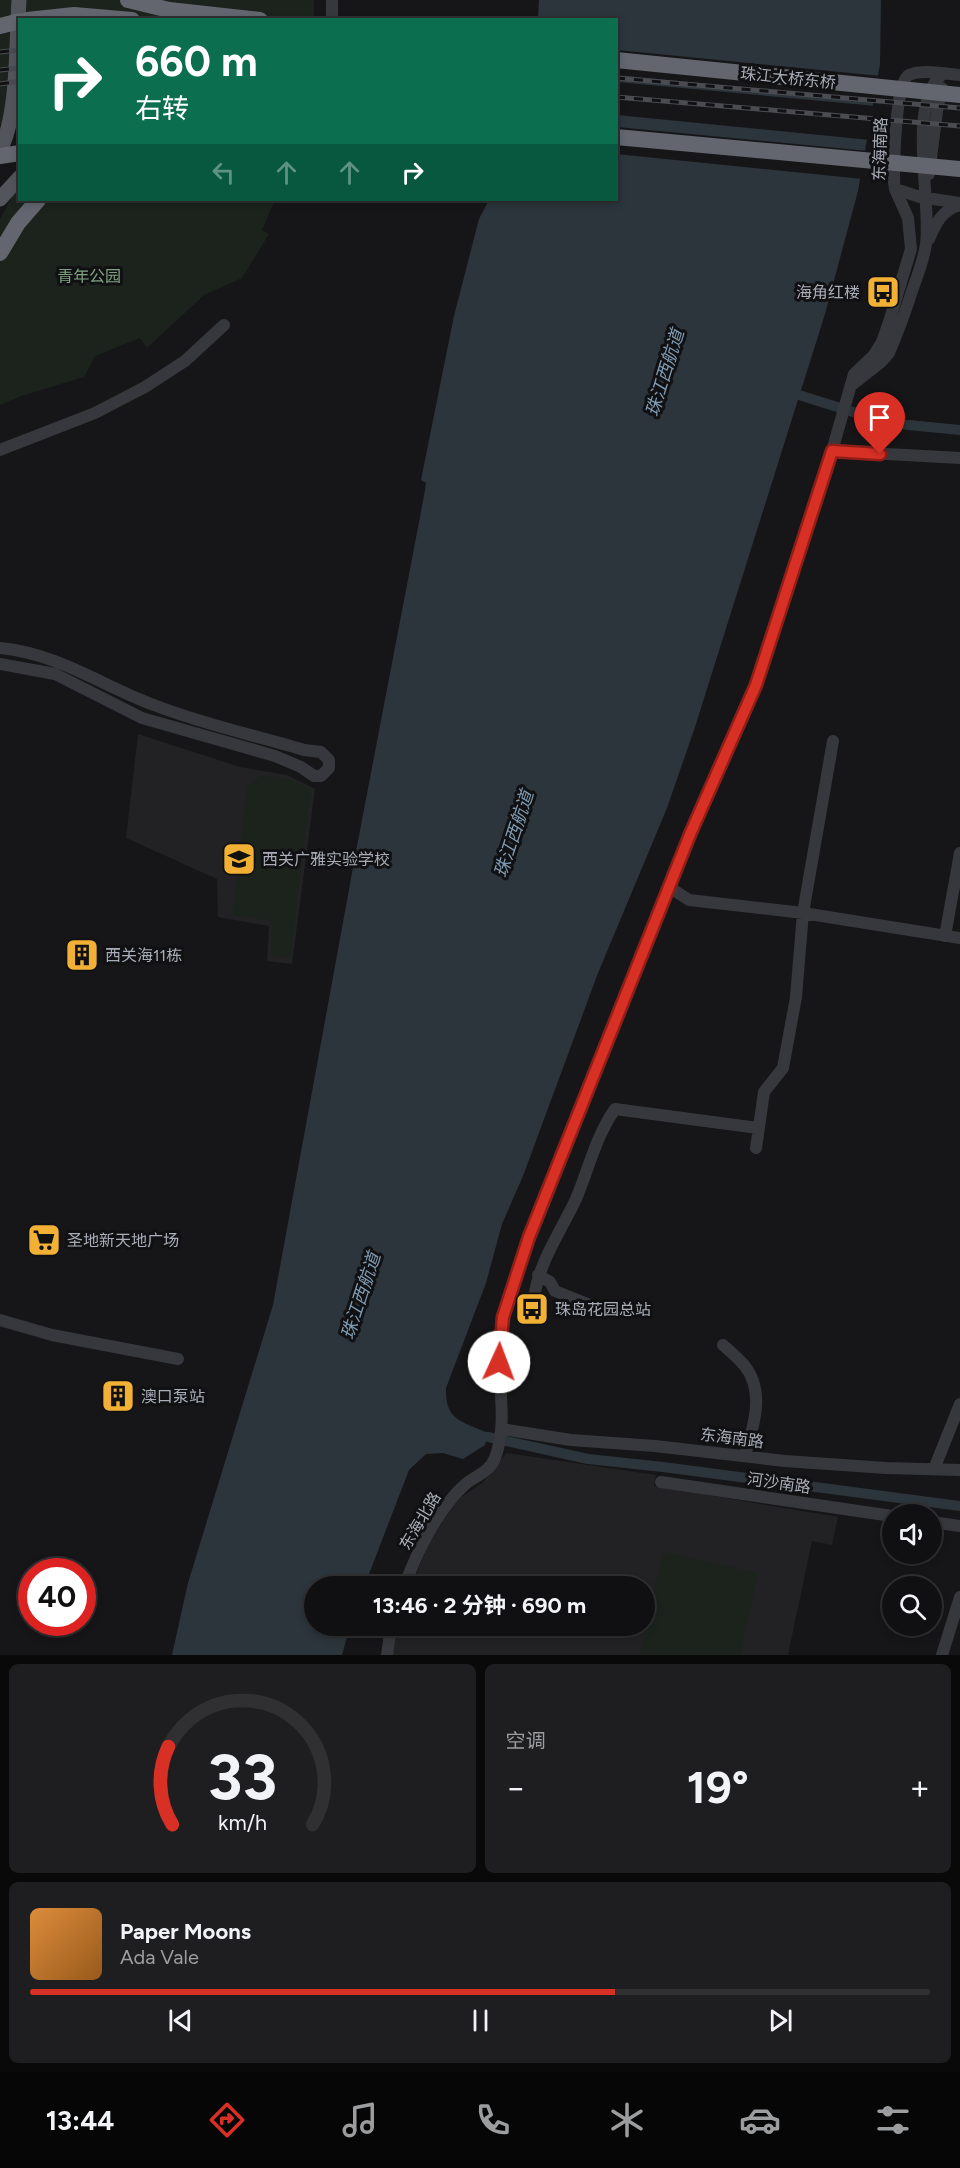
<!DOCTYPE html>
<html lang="zh">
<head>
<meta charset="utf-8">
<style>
  :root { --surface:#101012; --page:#1e1e20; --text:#f1f3f6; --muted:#9c9d9f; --line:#303032; --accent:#d93025 }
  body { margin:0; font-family:Figtree,"Noto Sans SC",sans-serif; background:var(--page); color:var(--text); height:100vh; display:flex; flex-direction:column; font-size:22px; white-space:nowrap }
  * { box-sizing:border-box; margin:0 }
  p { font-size:20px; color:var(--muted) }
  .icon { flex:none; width:33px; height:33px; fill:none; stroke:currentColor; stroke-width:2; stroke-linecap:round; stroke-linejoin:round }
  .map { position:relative; height:1655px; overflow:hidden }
  .panel { display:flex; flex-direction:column; gap:9px; padding:9px; background:#09090a; flex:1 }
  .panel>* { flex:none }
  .banner { position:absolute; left:18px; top:18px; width:600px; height:183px; border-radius:0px; box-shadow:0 3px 9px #0003,0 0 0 2px var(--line); background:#0b6e4f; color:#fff; overflow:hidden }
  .tools { position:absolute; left:882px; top:1504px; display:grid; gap:12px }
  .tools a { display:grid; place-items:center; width:60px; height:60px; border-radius:50%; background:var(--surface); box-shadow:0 3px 9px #0003,0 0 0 2px var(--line); font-size:30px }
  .speed { position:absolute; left:18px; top:1558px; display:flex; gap:12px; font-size:30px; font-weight:700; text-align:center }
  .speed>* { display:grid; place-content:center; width:78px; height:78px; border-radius:50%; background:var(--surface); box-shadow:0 3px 9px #0003,0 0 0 2px var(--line); line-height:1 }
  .speed .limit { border:9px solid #d22; background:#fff; color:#111 }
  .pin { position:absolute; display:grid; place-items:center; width:51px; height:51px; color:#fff; margin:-62px -26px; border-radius:50% 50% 50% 0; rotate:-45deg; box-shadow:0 0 6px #0007 }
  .pin .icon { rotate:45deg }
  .me { position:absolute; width:66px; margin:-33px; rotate:2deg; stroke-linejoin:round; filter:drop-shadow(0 0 4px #0008) }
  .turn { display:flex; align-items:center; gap:21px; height:126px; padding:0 18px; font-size:27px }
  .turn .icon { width:78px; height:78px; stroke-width:2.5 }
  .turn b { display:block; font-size:42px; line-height:51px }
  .lanes { display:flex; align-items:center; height:57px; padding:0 18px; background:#0003; justify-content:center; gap:30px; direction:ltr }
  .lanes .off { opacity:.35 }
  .big { font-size:45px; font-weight:700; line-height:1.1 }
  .panel .widget { flex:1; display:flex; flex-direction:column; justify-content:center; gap:9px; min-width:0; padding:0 21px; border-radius:9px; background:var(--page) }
  .panel .dial { align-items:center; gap:0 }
  .dial svg { height:156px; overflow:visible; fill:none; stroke:var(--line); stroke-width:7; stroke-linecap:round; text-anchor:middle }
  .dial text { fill:var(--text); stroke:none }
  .song { display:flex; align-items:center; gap:18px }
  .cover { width:72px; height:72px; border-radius:9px; background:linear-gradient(135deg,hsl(30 70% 55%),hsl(30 70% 35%)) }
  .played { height:6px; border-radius:3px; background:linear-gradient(90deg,var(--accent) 65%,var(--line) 65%) }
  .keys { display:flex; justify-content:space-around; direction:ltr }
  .heat { display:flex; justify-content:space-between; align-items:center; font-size:33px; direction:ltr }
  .panel .tiles { flex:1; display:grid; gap:9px; grid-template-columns:1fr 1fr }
  .widget:last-child { grid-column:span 2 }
  .trip { position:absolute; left:304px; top:1576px; width:351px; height:60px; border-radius:30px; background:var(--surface); box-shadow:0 3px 9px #0003,0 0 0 2px var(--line); font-weight:700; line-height:60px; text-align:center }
  .dock { display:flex; height:96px; justify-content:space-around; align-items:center; background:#060607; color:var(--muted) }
  .dock .icon { width:42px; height:42px }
  .dock .selected { color:var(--accent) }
  .dock b { font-size:27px; color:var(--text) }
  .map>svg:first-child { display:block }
</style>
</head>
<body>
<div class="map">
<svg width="960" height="1655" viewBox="0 0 960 1655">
  <rect width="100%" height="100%" fill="#161618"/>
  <path fill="#222225" d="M 138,734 L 240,767 L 287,775 L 315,789 L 292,964 L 267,961 L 269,926 L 218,917 L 217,879 L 126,838 Z
    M 506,1453 L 656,1475 L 654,1486 L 838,1517 L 832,1545 L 812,1541 L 788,1655 L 391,1655 L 398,1626 L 645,1626 L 645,1587 L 410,1587 L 430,1542 L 444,1519 L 460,1498 L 482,1483 L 493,1471 Z"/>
  <path fill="#1c231d" d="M 0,0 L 314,0 L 314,19 L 20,20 L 19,125 L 0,124 Z
    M 19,184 L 20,200 L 275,200 L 262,230 L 269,234 L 242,278 L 204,295 L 147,348 L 140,338 L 95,356 L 84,377 L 21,396 L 0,405 L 0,219 Z
    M 262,775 L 284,778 L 311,788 L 290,958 L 271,956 L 272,921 L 233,915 L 247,786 Z
    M 663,1552 L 758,1573 L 740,1655 L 640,1655 Z"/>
  <path fill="#2c353c" d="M 539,0 L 881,0 L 880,64 L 858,191 L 825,314 L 695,727 L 667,808 L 598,973 L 523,1176 L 502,1224 L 486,1283 L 446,1388 C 445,1421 462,1421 488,1433 L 485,1445 L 463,1459 L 443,1453 L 426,1454 L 409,1470 L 364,1587 L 315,1587 L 315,1626 L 350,1626 L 342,1655 L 172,1655 L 188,1583 L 273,1305 L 357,846 L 424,496 L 426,483 L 421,480 L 454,316 L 479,219 L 489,200 L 616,200 L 616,20 L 538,19 Z"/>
  <path fill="#161618" d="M 617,50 L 881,76 L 877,100 L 616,75 Z
    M 617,82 L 876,106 L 870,140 L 617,115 Z
    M 617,127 L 868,151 L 863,179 L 616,154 Z"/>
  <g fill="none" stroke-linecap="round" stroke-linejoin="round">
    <path stroke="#2c353c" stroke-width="10" d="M 799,395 L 888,423 L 960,430
      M 488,1437 L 588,1459 L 663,1467 L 960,1506"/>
    <path stroke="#37383d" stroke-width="12" d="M 332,19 L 332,0
      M 929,174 L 937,111 L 942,88
      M 895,189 L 920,197 L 960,203
      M 929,239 C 936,223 942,210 960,205
      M 853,384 L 881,362 L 889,353 C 898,332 906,310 913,288 C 918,274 924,259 926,244 C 932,202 906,101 943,74
      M 0,450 L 95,413 L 145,387 L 185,361 L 224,325
      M 832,451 L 960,458
      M 0,648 C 60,654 100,685 154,705 C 202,724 254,735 304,750 L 321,752 L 329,760 L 329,768 L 321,776 L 314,776 L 301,767 L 275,756 L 142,718 L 55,674 L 0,664
      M 669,887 L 689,900 L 803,913 L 960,938
      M 945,936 L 960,853
      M 756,1148 L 764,1092 L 783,1068 L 796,997 L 803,913 L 833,741
      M 538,1275 L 550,1282 L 555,1291 L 605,1311
      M 535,1292 C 541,1259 562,1229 576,1199 C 589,1168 596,1136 615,1109 L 758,1128
      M 0,1320 L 52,1335 L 178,1359
      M 723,1345 C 730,1351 738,1358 744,1365 C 766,1392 753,1427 745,1456
      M 502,1429 L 571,1440 L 655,1446 L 785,1461 L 886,1468 L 960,1470
      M 934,1469 L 960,1404
      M 661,1482 L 892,1516
      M 932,1522 L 960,1526
      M 404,1587 C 415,1557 429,1527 449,1502 C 454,1495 461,1488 468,1482 C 478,1475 490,1471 495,1458 C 508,1423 498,1386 499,1349 C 500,1321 510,1295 518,1269 L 691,832 L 756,685 L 832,451 L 854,374 L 874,355 L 882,342 L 889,322 L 911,249 L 908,218 L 895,189 L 894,182 C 894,165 895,81 909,75 C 923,69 945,74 960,75
      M 387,1655 L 391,1626
      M 942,1655 L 960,1597"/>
    <path stroke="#53555c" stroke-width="15" d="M 0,150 C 19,114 16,42 19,0
      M 0,199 L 20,177"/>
    <path stroke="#63666e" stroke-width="16" d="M 27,20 L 74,15 L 132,20
      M 0,156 L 20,153
      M 0,253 L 18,223 L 38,200"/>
    <g stroke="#4a4c52" stroke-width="5">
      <path id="rail" d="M 0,52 L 20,50
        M 0,70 L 20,68
        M 616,78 L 960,108
        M 0,84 L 20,81
        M 616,97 L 960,126"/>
    </g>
    <use href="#rail" stroke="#111113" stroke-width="3" stroke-dasharray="9" stroke-linecap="butt"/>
    <path stroke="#63666e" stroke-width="16" d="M 128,0 L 169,10 L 260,20
      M 0,26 L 20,21
      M 616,60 L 960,95
      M 616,137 L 960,169"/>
  </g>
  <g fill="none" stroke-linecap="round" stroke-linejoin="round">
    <g stroke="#8d1f18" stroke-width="15">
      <path id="route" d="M 499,1362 L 503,1317 L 529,1237 L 691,832 L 756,685 L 832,451 L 880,454"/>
    </g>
    <use href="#route" stroke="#d93025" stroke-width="10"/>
  </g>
  <defs>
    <g id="bus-square" transform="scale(1.725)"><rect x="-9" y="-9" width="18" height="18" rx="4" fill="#f2b134" stroke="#111113"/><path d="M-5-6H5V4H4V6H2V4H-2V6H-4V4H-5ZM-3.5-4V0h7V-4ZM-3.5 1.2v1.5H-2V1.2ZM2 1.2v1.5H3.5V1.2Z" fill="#111"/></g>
    <g id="school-square" transform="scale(1.725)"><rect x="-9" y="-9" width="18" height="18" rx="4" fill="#f2b134" stroke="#111113"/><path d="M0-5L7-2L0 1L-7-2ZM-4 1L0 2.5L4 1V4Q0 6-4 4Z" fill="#111"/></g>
    <g id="building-square" transform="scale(1.725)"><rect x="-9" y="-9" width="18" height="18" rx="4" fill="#f2b134" stroke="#111113"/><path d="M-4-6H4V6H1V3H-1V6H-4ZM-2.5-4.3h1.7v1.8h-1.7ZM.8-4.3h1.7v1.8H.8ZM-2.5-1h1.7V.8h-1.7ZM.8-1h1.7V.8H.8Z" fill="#111"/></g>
    <g id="supermarket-square" transform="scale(1.725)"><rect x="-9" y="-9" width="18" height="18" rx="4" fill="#f2b134" stroke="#111113"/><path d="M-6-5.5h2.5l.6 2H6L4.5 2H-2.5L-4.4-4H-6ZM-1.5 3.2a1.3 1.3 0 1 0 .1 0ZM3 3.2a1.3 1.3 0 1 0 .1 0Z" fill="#111"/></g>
  </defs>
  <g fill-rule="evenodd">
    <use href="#bus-square" x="883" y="292"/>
    <use href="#school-square" x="239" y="859"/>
    <use href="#building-square" x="82" y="955"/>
    <use href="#supermarket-square" x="44" y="1240"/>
    <use href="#bus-square" x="532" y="1309"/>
    <use href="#building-square" x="118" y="1396"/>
  </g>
  <g text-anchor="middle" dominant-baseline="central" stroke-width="6" stroke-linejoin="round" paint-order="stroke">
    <g font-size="16" fill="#a8adb8" stroke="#111113">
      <text transform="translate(788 78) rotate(6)">珠江大桥东桥</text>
      <text transform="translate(880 149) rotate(-88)">东海南路</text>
      <text transform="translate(732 1438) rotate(7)">东海南路</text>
      <text transform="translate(779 1483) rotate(8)">河沙南路</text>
      <text transform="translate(420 1521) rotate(-59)">东海北路</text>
    </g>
    <g font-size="16" fill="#7fa381" stroke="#111113">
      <text x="89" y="276">青年公园</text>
    </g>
    <g font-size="16" fill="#a8adb8" stroke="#111113" text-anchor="start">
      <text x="860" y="292" text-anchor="end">海角红楼</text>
      <text x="262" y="859">西关广雅实验学校</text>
      <text x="105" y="955">西关海11栋</text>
      <text x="67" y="1240">圣地新天地广场</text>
      <text x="555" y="1309">珠岛花园总站</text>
      <text x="141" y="1396">澳口泵站</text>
    </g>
    <g font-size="18" font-style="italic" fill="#7f9bb3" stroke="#111113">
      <text transform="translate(665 373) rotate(-73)">珠江西航道</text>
      <text transform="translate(514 834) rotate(-72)">珠江西航道</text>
      <text transform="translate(361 1296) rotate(-72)">珠江西航道</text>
    </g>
  </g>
</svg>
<div class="tools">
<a><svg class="icon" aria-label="sound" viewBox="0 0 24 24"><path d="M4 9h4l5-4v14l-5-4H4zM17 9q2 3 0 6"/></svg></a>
<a><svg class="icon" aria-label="search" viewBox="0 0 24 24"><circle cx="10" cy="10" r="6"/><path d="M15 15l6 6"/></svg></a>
</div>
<div class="speed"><div class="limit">40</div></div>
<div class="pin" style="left:880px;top:454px;background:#d93025"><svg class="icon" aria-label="arrive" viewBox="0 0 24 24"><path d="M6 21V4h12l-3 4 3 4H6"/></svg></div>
<svg class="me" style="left:499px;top:1362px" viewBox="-20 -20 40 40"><circle r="19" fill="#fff"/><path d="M0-13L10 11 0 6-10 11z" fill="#d93025"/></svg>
<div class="trip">13:46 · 2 分钟 · 690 m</div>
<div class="banner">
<div class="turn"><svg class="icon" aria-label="right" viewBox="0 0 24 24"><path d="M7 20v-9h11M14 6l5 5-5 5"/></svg><div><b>660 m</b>右转</div></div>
<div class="lanes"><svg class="icon off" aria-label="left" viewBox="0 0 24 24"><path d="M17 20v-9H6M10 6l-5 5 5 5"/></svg><svg class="icon off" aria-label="ahead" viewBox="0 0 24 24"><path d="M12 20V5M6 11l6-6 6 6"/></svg><svg class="icon off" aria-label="ahead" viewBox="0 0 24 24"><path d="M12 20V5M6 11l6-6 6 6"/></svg><svg class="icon" aria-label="right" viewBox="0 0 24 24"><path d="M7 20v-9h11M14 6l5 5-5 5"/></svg></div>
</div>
</div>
<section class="panel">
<div class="tiles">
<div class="widget dial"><svg viewBox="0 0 100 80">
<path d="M14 69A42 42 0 1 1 86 69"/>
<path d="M14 69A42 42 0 0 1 12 29" stroke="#d93025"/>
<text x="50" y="56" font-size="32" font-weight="700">33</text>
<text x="50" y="72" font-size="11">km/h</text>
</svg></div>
<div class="widget"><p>空调</p>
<div class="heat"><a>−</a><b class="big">19°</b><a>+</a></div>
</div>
<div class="widget">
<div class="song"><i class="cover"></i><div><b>Paper Moons</b><p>Ada Vale</p></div></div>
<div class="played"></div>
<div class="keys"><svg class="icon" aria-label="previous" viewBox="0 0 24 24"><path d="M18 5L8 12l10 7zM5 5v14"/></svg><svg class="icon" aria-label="pause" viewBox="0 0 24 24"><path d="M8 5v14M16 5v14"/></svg><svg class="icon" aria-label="next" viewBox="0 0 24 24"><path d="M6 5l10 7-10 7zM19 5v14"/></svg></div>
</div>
</div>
</section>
<nav class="dock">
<b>13:44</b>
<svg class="icon selected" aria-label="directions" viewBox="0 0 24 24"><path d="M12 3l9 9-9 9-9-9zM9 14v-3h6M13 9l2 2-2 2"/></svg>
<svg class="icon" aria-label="music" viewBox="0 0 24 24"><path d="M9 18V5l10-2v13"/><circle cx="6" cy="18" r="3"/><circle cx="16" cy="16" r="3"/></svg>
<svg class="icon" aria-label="phone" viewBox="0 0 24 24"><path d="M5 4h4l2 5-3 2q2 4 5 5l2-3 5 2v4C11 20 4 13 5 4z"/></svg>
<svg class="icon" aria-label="climate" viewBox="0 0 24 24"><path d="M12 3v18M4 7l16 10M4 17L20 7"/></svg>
<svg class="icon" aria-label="car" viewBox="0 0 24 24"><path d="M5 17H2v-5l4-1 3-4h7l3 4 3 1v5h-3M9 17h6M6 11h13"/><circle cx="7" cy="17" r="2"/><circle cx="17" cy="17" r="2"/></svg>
<svg class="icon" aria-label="filters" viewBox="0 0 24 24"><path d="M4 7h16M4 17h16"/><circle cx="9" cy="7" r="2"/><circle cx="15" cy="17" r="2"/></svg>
</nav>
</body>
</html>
